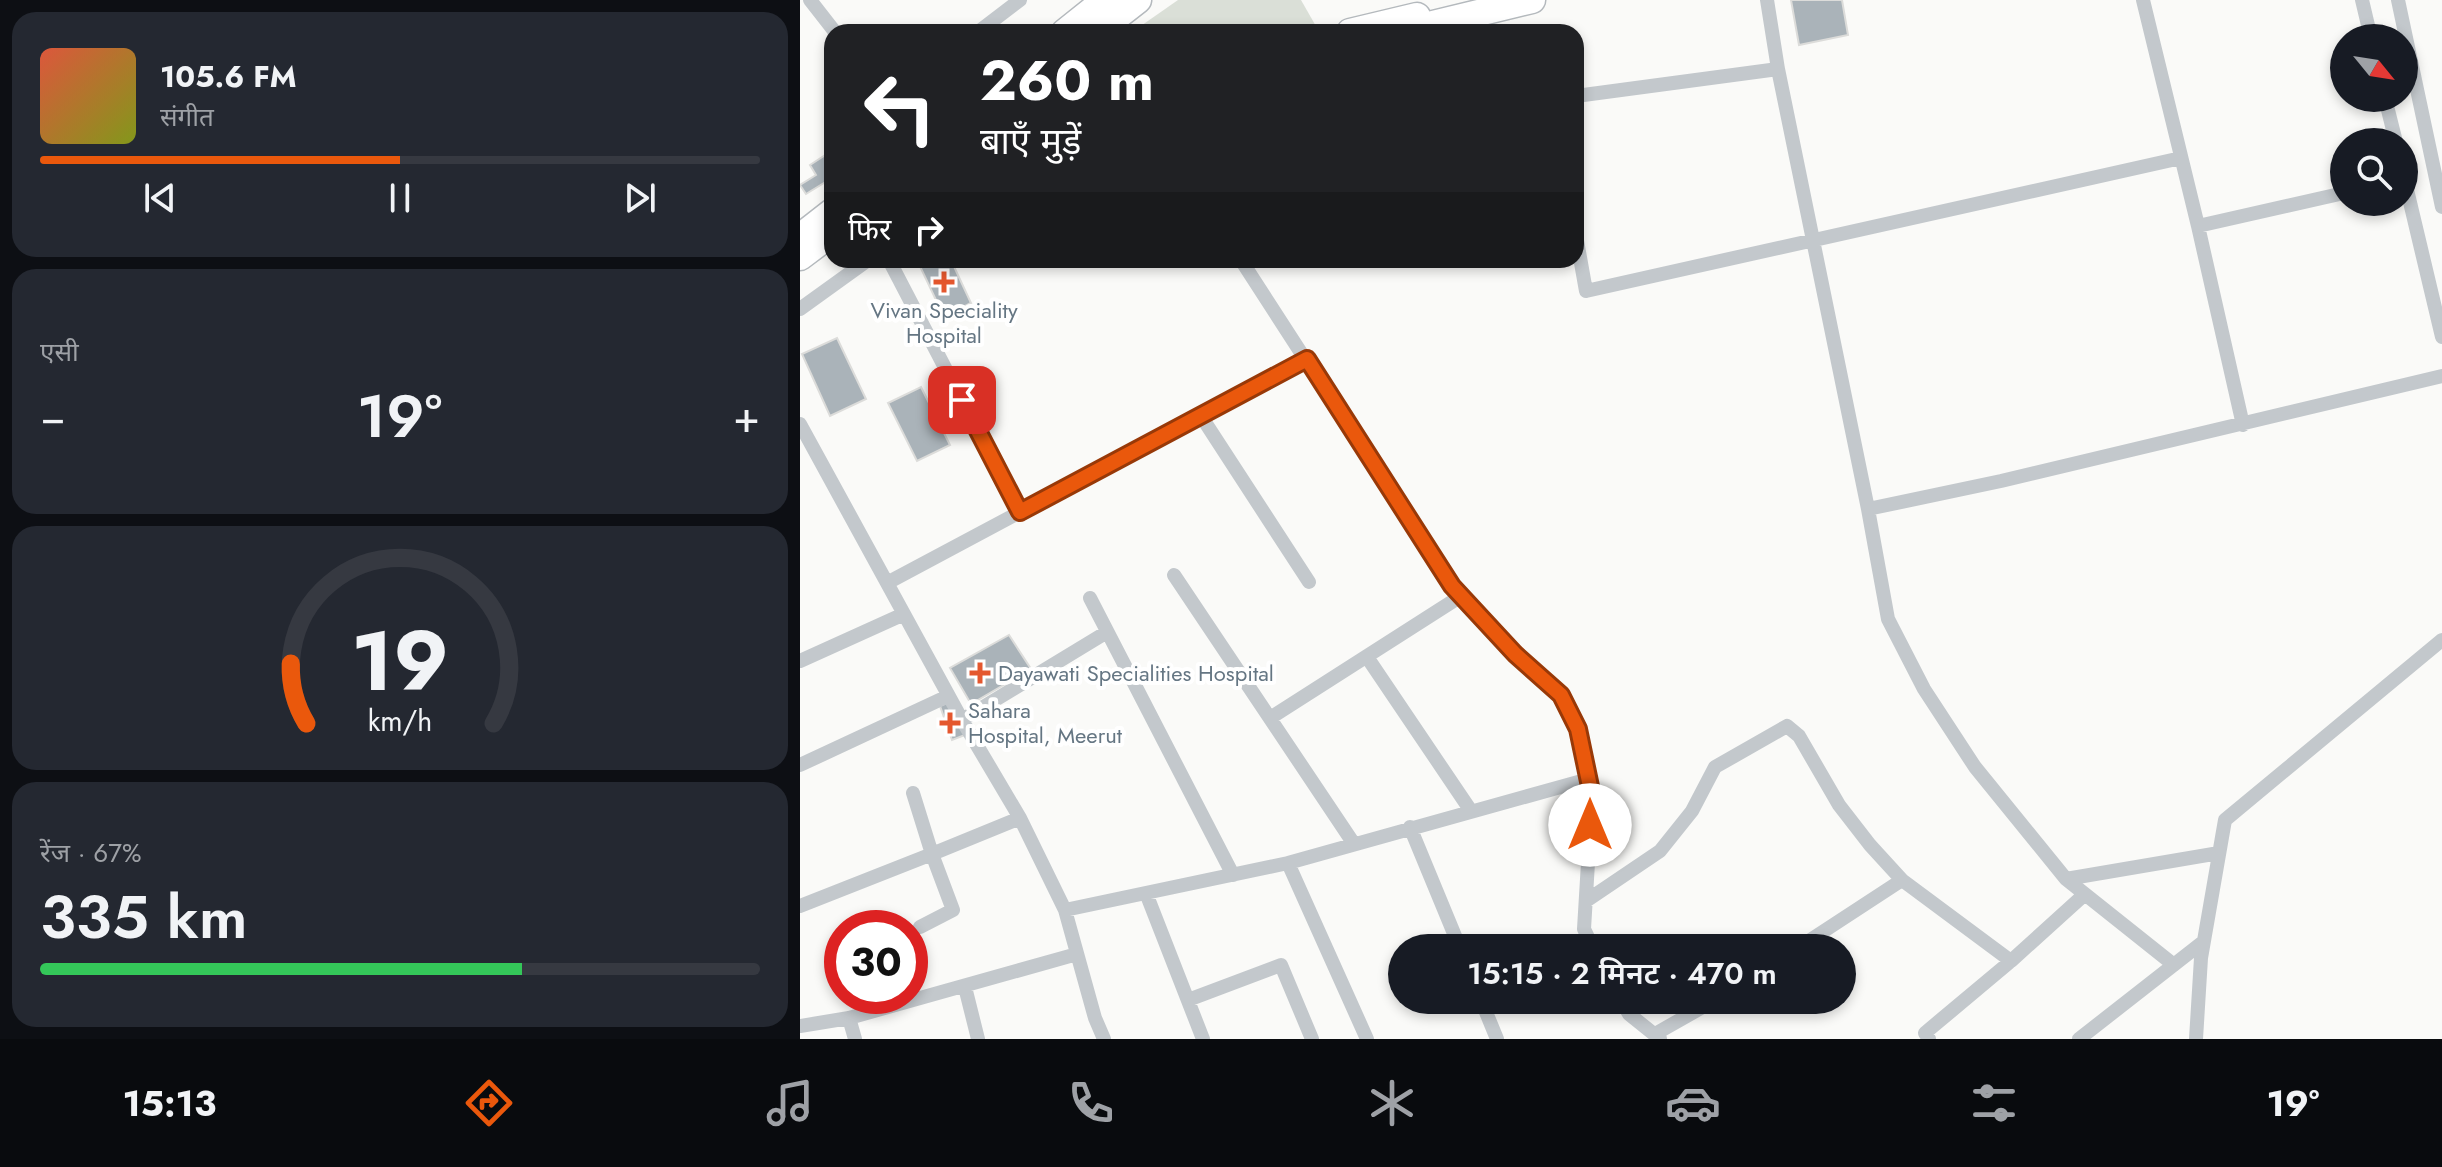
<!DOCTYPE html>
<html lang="hi">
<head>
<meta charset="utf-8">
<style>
  :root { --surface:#171b24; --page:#242831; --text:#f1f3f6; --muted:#9ea1a6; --line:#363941; --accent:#ea580c }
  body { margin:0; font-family:Jost,"Noto Sans Devanagari",sans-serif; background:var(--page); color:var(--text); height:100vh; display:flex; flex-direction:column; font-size:30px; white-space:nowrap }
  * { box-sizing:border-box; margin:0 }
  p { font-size:26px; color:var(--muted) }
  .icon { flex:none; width:44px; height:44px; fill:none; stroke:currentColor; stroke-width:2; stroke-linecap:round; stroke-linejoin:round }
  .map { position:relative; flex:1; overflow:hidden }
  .side { display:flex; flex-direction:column; gap:12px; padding:12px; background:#0d0f14; width:800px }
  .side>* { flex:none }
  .top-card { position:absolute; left:24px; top:24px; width:760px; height:244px; border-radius:24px; box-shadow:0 4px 12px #0003; background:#202124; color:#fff; overflow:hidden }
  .needle { width:52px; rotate:120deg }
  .fabs { position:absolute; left:1530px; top:24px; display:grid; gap:16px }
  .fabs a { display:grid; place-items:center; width:88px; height:88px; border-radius:50%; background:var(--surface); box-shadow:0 4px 12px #0003; font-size:40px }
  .speed { position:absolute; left:24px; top:910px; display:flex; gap:16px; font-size:40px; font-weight:700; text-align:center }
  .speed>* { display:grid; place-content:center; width:104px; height:104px; border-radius:50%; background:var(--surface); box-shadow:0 4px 12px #0003; line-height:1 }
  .speed .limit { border:12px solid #d22; background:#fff; color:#111 }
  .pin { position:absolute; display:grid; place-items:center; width:68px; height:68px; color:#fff; margin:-34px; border-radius:16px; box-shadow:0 4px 12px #0006 }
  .me { position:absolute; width:88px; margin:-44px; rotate:0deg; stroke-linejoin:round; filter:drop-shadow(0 0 6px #0008) }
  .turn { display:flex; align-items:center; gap:28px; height:168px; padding:0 24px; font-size:36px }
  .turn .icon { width:104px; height:104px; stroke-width:2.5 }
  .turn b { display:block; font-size:56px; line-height:68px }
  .then { display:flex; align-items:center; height:76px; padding:0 24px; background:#0003; gap:16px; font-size:30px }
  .big { font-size:60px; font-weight:600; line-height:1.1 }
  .side .tile { flex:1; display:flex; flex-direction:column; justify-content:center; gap:12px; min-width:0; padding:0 28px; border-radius:24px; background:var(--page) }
  .side .dial { align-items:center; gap:0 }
  .dial svg { height:208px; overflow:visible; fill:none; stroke:var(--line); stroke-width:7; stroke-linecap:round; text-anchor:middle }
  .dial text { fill:var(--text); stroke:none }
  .song { display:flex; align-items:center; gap:24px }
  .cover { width:96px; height:96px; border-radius:12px; background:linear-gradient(135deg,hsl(10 70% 55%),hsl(70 70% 35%)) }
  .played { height:8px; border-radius:4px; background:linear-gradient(90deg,var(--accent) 50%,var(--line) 50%) }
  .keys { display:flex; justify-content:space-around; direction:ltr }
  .heat { display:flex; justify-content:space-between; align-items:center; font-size:44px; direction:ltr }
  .charge { height:12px; border-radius:6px; background:linear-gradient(90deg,#34c759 67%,var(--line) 0) }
  .trip { position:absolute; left:588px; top:934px; width:468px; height:80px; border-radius:40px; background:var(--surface); box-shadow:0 4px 12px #0003; font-weight:600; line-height:80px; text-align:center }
  .tab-bar { display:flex; height:128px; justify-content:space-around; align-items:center; background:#090b0e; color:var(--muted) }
  .tab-bar .icon { width:56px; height:56px }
  .tab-bar .current { color:var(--accent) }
  .tab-bar b { font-size:36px; color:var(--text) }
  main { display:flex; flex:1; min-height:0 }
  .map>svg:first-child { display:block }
</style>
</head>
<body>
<main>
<section class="side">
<div class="tile">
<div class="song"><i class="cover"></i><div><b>105.6 FM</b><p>संगीत</p></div></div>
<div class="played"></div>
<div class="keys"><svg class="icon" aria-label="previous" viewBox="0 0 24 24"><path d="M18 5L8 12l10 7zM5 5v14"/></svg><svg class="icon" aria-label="pause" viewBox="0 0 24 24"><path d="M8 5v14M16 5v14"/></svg><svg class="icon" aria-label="next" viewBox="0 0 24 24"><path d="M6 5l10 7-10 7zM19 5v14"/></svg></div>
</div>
<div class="tile"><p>एसी</p>
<div class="heat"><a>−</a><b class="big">19°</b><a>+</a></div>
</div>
<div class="tile dial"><svg viewBox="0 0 100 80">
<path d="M14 69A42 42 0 1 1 86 69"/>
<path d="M14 69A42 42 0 0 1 8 46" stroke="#ea580c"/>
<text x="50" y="56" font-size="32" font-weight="700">19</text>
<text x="50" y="72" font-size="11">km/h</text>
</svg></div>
<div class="tile"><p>रेंज · 67%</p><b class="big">335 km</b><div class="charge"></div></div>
</section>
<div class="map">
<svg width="1642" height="1039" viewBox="0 0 1642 1039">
  <rect width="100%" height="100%" fill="#fafaf8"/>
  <path fill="#dadfd7" d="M 378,0 L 501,0 L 517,28 L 497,32 L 336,32 L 335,30 Z"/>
  <path fill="#aab3b9" stroke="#dcdcda" stroke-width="2" d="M 991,0 L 1042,0 L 1048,35 L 999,45 Z
    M 30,152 L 32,156 L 32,178 L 6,194 L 0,185 L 16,175 L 10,165 Z
    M 117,260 L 151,260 L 171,303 L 144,317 Z
    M 37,338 L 66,399 L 30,416 L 2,354 Z
    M 121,387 L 150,445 L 117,461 L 88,403 Z
    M 209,635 L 231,669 L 171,704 L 150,668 Z
    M 149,702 L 165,735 L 152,740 L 140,706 Z"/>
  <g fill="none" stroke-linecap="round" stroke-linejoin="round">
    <g stroke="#b4b9bd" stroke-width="29">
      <path id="highway" d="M 265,32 L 305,0
        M 297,32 L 338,0
        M 550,32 L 617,16
        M 600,32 L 732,0
        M 0,237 L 32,212
        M 0,257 L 32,233"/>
    </g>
    <path stroke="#c3c8cc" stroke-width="14" d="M 10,0 L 35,32
      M 1343,0 L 1398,226 L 1544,193
      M 1562,0 L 1571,38
      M 1598,0 L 1642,207
      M 178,32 L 220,0
      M 978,69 L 1068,509
      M 776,96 L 978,69 L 967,0
      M 1585,98 L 1596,142
      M 1604,177 L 1642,337
      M 1398,226 L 1443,425
      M 776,235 L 786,291 L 1381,158
      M 89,260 L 220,512
      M 441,260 L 652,586 L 715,654 L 761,695 L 778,729 L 792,796 L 784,929 L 793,948
      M 0,309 L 68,260
      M 401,416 L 509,582
      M 0,424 L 162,720 L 220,818 L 265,910 L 488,863 L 789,779
      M 374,575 L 554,844
      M 87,583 L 507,359
      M 290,598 L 433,875
      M 567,657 L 671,811
      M 0,661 L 104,614
      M 470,718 L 661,596
      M 162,720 L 307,632
      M 0,765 L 148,696
      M 610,827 L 660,948
      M 488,863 L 567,1039
      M 1266,879 L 1419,853
      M 346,893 L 403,1039
      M 786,901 L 860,851 L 892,811 L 915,767 L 987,726 L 999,736 L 1039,805 L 1070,845 L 1102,880 L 1211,961
      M 0,906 L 132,854 L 113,793
      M 265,910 L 295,1018 L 304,1039
      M 120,927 L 153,910 L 132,854 L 220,818
      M 998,948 L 1102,880
      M 1374,965 L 1266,879 L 1175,767 L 1124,689 L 1088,619 L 1068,509 L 1201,481 L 1642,376
      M 165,987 L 178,1039
      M 388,1000 L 481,965 L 512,1039
      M 681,1000 L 697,1039
      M 821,1000 L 829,1014 L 860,1039
      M 49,1018 L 55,1039
      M 0,1026 L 49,1018 L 277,954
      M 855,1034 L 915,1000
      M 1129,1039 L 1125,1033 L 1211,961 L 1285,894
      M 1279,1039 L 1403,942
      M 1396,1039 L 1401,958 L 1425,820 L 1642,640"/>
    <use href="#highway" stroke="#fff" stroke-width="26"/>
  </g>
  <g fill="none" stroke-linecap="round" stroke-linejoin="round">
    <g stroke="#983908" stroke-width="20">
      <path id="route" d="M 162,400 L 220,512 L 507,359 L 652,586 L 715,654 L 761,695 L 778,729 L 792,796 L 790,825"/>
    </g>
    <use href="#route" stroke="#ea580c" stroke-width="14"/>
  </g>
  <g fill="#e4572e" stroke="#fff" stroke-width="3">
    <path d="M140 270h8v8h8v8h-8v8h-8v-8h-8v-8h8z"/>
    <path d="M176 661h8v8h8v8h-8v8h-8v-8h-8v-8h8z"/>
    <path d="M146 711h8v8h8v8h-8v8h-8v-8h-8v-8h8z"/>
  </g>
  <g text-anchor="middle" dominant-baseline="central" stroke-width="8" stroke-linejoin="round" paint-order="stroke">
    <g font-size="22" fill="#657683" stroke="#fff" text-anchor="start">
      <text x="144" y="310" text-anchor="middle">Vivan Speciality<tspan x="144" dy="25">Hospital</tspan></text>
      <text x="198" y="673">Dayawati Specialities Hospital</text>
      <text x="168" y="710">Sahara<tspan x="168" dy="25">Hospital, Meerut</tspan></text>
    </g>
  </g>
</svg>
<div class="fabs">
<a><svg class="needle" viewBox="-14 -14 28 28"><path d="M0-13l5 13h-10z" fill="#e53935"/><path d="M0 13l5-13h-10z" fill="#9ea1a6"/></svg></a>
<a><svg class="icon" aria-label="search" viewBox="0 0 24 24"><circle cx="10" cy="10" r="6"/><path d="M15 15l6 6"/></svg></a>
</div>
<div class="speed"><div class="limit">30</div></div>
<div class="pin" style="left:162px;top:400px;background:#d93025"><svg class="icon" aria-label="arrive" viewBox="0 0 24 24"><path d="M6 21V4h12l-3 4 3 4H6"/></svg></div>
<svg class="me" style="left:790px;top:825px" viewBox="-20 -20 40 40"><circle r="19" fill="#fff"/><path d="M0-13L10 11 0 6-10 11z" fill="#ea580c"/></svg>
<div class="trip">15:15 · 2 मिनट · 470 m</div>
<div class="top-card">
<div class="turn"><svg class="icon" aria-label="left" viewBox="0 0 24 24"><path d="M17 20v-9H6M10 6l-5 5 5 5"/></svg><div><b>260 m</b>बाएँ मुड़ें</div></div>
<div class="then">फिर<svg class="icon" aria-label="right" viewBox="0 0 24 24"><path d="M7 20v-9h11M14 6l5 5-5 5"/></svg></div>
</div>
</div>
</main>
<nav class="tab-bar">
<b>15:13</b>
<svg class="icon current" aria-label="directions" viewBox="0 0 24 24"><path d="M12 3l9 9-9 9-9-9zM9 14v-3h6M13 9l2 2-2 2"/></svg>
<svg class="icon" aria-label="music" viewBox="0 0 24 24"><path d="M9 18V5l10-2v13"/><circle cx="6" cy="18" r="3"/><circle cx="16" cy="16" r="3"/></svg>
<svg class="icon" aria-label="phone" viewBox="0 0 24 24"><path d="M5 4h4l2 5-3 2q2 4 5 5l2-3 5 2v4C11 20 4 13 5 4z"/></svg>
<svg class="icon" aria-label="climate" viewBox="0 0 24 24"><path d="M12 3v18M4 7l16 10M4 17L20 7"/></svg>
<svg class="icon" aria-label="car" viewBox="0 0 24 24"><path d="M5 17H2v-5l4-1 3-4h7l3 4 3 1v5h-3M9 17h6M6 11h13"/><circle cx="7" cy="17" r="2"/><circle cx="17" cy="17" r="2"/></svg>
<svg class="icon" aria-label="filters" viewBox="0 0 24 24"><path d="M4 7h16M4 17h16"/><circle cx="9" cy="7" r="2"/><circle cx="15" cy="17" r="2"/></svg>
<b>19°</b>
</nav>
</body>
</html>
